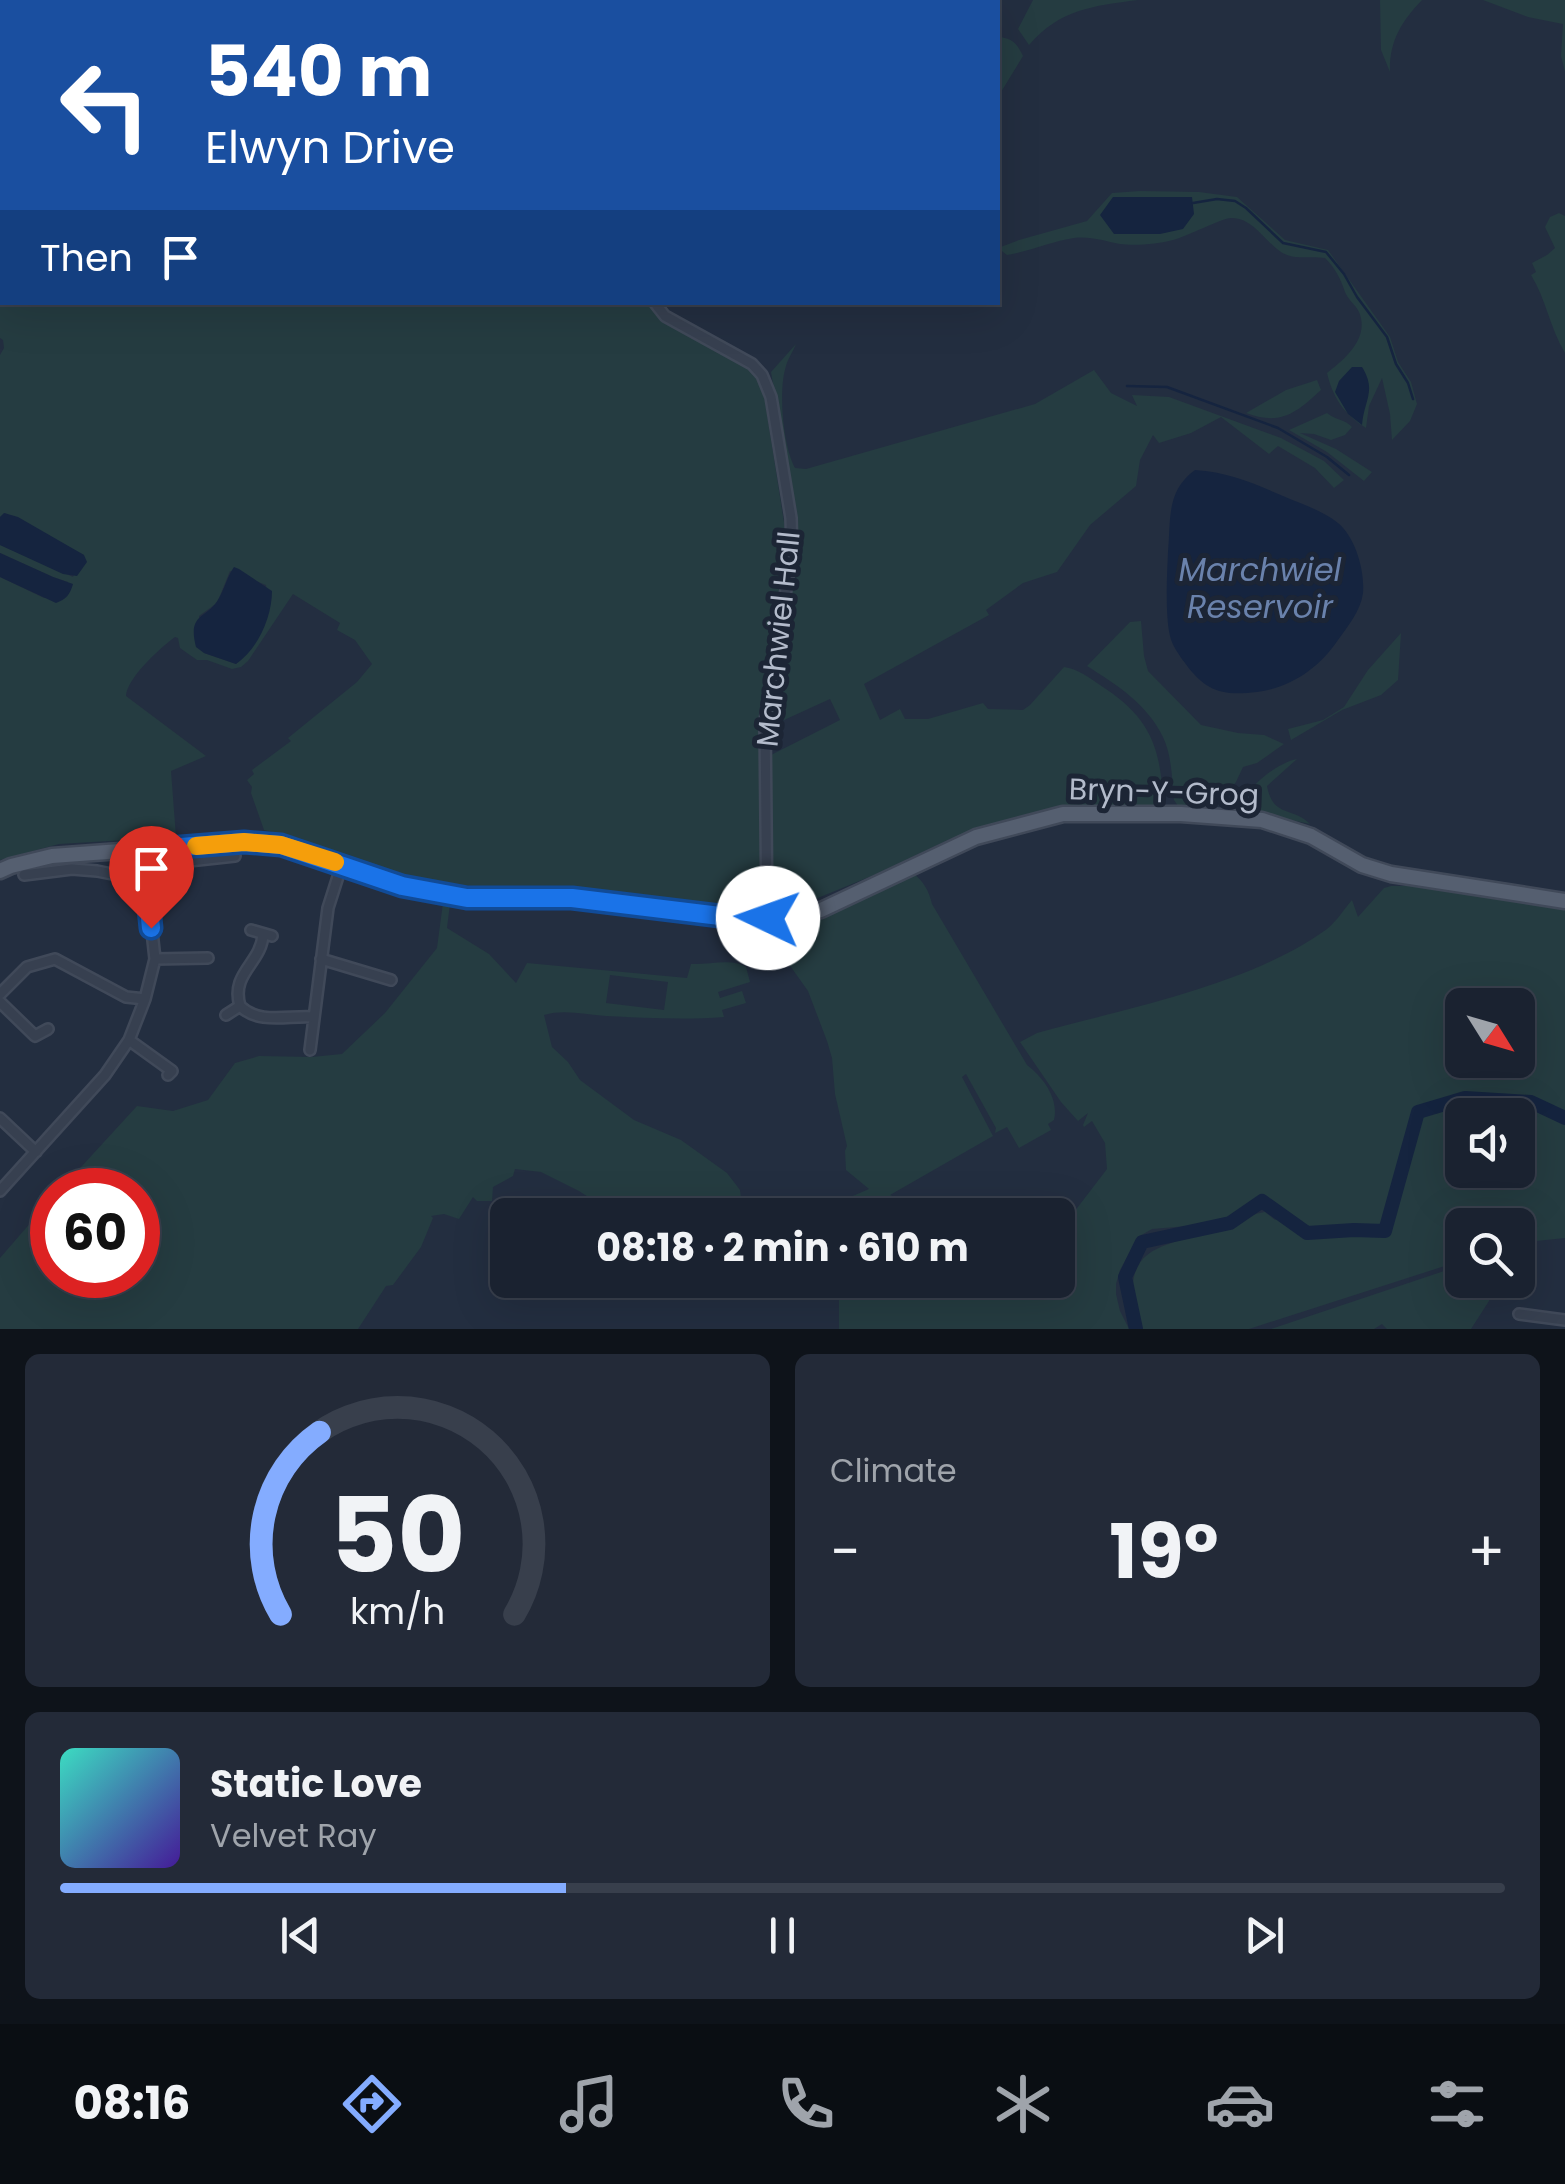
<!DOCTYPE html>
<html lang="en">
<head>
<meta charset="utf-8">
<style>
  :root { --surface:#1a2230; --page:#232a38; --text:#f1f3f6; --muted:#9fa4ab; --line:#383f4c; --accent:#84acff }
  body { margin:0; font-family:Poppins,sans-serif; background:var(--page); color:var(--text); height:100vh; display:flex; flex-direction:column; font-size:38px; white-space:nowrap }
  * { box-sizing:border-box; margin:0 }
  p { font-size:32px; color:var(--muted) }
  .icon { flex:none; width:55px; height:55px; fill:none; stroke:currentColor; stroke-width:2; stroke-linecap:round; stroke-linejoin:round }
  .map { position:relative; height:1329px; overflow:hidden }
  .sheet { display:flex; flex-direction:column; gap:25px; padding:25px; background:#0e131a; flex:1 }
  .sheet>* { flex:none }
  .banner { position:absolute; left:0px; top:0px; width:1000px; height:305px; box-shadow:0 10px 40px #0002,0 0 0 2px var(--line); background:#1a4fa0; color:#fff; overflow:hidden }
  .needle { width:65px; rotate:127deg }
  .tools { position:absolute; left:1445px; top:988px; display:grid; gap:20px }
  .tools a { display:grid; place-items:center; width:90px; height:90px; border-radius:15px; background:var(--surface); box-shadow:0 10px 40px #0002,0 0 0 2px var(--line); font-size:50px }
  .speed { position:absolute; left:30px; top:1168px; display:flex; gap:20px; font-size:50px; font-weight:700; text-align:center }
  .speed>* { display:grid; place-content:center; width:130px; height:130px; border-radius:50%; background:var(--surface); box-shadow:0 10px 40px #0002,0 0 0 2px var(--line); line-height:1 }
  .speed .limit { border:15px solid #d22; background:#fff; color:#111 }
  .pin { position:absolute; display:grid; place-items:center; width:85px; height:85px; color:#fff; margin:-102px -42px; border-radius:50% 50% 50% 0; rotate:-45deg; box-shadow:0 0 10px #0007 }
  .pin .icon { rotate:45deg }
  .me { position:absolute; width:110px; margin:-55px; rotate:273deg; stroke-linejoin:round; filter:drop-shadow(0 0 8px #0008) }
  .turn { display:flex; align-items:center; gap:35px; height:210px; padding:0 40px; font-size:45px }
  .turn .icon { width:130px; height:130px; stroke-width:2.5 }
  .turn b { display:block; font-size:70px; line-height:85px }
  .then { display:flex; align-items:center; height:95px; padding:0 40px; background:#0003; gap:20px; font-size:38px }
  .big { font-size:75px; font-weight:700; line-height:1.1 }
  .sheet .widget { flex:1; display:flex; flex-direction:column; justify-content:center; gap:15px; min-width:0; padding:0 35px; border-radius:15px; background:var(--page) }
  .sheet .dial { align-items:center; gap:0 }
  .dial svg { height:260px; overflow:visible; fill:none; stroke:var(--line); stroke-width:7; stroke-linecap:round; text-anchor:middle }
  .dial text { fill:var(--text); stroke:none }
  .song { display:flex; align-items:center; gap:30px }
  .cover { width:120px; height:120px; border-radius:15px; background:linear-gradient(135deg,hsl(170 70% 55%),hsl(260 70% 35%)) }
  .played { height:10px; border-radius:5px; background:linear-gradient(90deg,var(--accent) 35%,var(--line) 35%) }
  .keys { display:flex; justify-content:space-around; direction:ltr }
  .heat { display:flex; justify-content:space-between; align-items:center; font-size:55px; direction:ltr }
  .sheet .tiles { flex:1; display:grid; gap:25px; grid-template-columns:1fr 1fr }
  .widget:last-child { grid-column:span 2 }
  .trip { position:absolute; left:490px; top:1198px; width:585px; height:100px; border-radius:15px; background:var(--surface); box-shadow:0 10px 40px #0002,0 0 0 2px var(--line); font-weight:700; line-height:100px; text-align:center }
  .dock { display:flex; height:160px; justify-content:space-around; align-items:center; background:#0a0e13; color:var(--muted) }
  .dock .icon { width:70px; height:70px }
  .dock .active { color:var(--accent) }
  .dock b { font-size:45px; color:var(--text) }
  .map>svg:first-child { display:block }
</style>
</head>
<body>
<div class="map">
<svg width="1565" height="1329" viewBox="0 0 1565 1329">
  <rect width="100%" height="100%" fill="#232e40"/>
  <path fill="#253c41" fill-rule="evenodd" d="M 0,0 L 105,0 L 103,2 L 2,2 L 2,302 L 649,303 L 660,316 L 749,368 L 763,388 L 786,535 L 783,589 L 762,691 L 764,898 L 758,907 L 750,910 L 577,889 L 436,885 L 347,857 L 299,838 L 264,830 L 251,793 L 252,787 L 247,780 L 254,774 L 252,770 L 291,741 L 288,738 L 357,682 L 372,664 L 355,640 L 337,630 L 340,623 L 293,594 L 248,661 L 241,667 L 232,669 L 207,660 L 197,660 L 180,648 L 178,638 L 175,637 C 160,648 127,678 126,696 L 206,756 L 171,771 L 176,837 L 59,844 L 0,860 L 0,577 L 44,598 L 68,582 L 53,577 L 0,553 L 0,545 L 73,577 L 84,555 L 5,513 L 0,517 L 0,355 L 4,348 L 3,340 L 0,338 ZM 230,571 L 266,585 C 269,610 268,626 252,646 C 246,654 243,659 236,664 L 204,653 L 199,616 L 217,603 Z
    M 1033,0 L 1138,0 C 1093,6 1060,9 1029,45 L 1018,29 Z
    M 1380,0 L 1422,0 C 1401,22 1389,42 1390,72 L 1381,50 Z
    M 1483,0 L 1565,0 L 1565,72 L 1561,56 L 1563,24 L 1528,17 Z
    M 998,37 C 1012,38 1017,43 1023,56 L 998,97 Z
    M 1140,191 L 1199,192 L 1237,197 L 1285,240 L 1328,250 L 1390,337 L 1398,362 L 1411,382 L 1417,404 L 1410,421 L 1392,440 L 1390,414 L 1382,378 L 1369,406 L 1366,428 C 1344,414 1333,398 1327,373 C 1345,359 1370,338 1359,312 C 1356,305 1348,300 1345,292 C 1340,278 1336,269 1325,258 C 1313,256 1297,259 1287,255 C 1268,248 1255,217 1231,218 C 1222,218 1186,237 1173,240 C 1159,244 1135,246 1120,244 C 1104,241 1091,236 1074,238 C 1053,241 1031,251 1007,255 L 998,248 L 1019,240 L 1087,221 L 1112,193 Z
    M 1559,213 L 1565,216 L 1565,353 C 1550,328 1546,299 1531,275 L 1536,272 L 1532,263 L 1547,255 L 1555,248 L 1545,227 L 1550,217 Z
    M 796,344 C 793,351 788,359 786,366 C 778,390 783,446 795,468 L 806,469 L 1035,404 L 1094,370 L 1111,393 L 1137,406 L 1132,395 L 1169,397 L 1281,438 L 1324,461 L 1344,480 L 1334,488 L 1315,468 L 1278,446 L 1269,454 L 1221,417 L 1191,433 L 1159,443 L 1153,435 L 1140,460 L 1136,486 L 1090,525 L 1057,572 L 1023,583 L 986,610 L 989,615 L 864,684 L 880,720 L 900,709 L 905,719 L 928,719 L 983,703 L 988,709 L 1023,710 L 1030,705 L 1064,667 C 1078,669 1088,677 1100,685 C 1148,716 1160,743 1163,799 L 1161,805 L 1156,808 L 1078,807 L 1041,813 L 950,839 L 874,875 L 803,904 L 785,905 L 777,899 L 772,882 L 771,755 L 840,720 L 830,699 L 771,726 L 774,691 L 795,557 L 797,523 L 771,372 Z
    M 1317,380 L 1321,390 C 1296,413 1281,426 1246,413 L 1286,390 Z
    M 1327,413 C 1335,420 1345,419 1352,427 L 1345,435 L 1331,440 L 1314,434 L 1300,433 L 1336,449 L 1372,472 L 1364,481 L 1327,452 L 1289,430 Z
    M 1141,621 L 1144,656 L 1148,671 L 1201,725 L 1238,733 L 1264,735 L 1284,744 L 1257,763 L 1243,767 L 1236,782 L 1224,796 L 1210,798 L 1208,805 L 1178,806 L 1174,800 C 1172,780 1172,756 1163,737 C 1147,704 1117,685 1087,666 L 1130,622 Z
    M 1401,633 L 1398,680 L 1381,695 L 1342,710 L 1291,740 L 1288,729 L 1323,720 L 1344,707 L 1368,670 Z
    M 1297,759 L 1267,786 C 1273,818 1292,806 1310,824 L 1272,816 L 1253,809 L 1248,795 C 1255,780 1281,762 1297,759 Z
    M 913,873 C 924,882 929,891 932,904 L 1027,1065 C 1044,1078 1059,1099 1054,1120 L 1048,1124 L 1051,1130 L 1019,1148 L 1007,1127 L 995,1133 L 996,1128 L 966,1074 L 962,1077 L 993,1136 L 890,1195 L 899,1199 L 908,1211 L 916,1208 L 920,1215 L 839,1215 L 839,1202 L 869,1189 L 846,1170 L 845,1151 L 847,1146 L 835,1094 L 832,1058 L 827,1041 L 808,991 L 781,953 L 775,926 C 822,925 872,895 913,873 Z
    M 1391,886 L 1423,886 L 1565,907 L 1565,1238 L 1518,1243 L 1518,1225 L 1462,1225 L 1462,1254 L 1447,1260 L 1451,1264 L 1249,1329 L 1141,1329 C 1138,1317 1133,1303 1133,1290 C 1131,1243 1181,1242 1214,1232 C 1232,1227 1247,1214 1265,1212 L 1275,1220 L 1287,1212 L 1265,1195 L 1228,1219 L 1188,1226 L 1152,1229 L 1138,1237 L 1120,1270 L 1116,1284 L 1116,1294 L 1120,1311 L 1129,1329 L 839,1329 L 839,1280 L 995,1280 L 999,1286 L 1013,1288 L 1030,1280 L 1046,1280 L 1048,1283 L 1051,1280 L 1058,1280 L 1058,1233 L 1107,1169 L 1105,1143 L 1092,1121 L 1084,1127 L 1083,1125 L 1088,1113 L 1078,1121 L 1061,1102 L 1020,1042 L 1037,1033 C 1128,1008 1250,985 1327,929 C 1337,921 1344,909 1352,900 L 1358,917 L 1384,888 ZM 1462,1005 L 1518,1005 L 1518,1060 L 1462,1060 ZM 1462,1115 L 1518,1115 L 1518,1170 L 1462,1170 Z
    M 443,903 L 450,904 L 447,928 L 489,954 L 516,983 L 527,963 L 687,978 L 691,964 C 709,965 731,958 746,967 L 750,982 L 718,992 L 720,998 L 742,991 L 746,1003 L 722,1010 L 724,1017 C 688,1020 644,1018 606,1016 C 585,1015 565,1009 544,1015 L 552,1047 L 568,1062 L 580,1080 L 634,1120 L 681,1140 L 727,1173 L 740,1190 L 743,1215 L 616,1215 L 579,1191 L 541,1172 L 515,1169 L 513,1176 L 493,1187 L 492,1201 L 477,1201 L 473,1197 L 459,1219 L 444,1214 L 431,1216 L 433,1218 L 421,1247 L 393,1285 L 386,1286 L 358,1329 L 0,1329 L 0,1258 L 52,1198 L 52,1275 L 138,1275 L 138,1190 L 60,1190 L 137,1106 L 173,1111 L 208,1100 L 235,1063 L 259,1056 L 312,1057 L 342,1054 L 385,1013 L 437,948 ZM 610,975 L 668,982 L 664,1010 L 606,1003 Z
    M 1462,1265 L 1462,1280 L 1489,1280 L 1489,1301 L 1471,1329 L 1387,1329 L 1382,1324 L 1374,1329 L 1271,1329 Z"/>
  <path fill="#15243f" d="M 1113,197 L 1192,197 L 1194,214 L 1183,229 L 1160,234 L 1114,234 L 1100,215 Z
    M 1352,367 L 1362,367 C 1377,391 1364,400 1362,425 L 1348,414 L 1335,392 L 1339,381 Z
    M 1195,470 C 1228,472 1253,483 1283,496 C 1301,504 1322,510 1338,523 C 1355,537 1365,570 1363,593 C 1361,610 1348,626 1338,640 C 1319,668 1292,687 1257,692 C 1223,696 1206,692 1185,663 C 1179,655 1172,645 1170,636 C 1165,614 1167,575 1168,552 C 1171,519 1166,491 1195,470 Z
    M 4,513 L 18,517 L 84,555 L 87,562 L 77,576 L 63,574 L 0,545 L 0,517 Z
    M 0,553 L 53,577 L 73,584 C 70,595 66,599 56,603 L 0,577 Z
    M 234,567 L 239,569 L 272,591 C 272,617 258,649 236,664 L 204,653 L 196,647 C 187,612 207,620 219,598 C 225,588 227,577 234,567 Z"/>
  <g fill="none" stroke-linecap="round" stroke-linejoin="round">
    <path stroke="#15243f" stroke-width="2.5" d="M 100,2 L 102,0
      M 1193,203 L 1217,199 L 1235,201 L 1246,208 L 1283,243 L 1326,252 L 1344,274 L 1357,297 L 1387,337 L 1396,364 L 1408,383 L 1413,399
      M 0,217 L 2,213
      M 1127,386 L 1167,387 L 1278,428 L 1327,457 L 1349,475"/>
    <path stroke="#15243f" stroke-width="14" d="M 1136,1329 L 1125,1277 L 1142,1242 L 1230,1223 L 1262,1201 L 1307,1233 L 1354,1230 L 1385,1231 L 1418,1112 L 1465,1098 L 1531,1102 L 1565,1118"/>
    <g stroke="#404959" stroke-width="14">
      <path id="street" d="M 688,2 L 688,0
        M 654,302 L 665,316 L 752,364 L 762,375 L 771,397 L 791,518 L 792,552 L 765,721 L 767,918
        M 24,875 L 72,869 L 97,871 L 127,877 L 145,877 L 189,861 L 235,856
        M 251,930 L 272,936
        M 155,959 L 208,958
        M 321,959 L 391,980
        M 0,994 L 27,967 L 55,959 L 126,997 L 145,999
        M 0,1002 L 35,1036 L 48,1029
        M 240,1006 C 230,973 262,963 263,934
        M 226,1015 L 240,1006 C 259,1025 289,1015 313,1017
        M 129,1040 L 172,1071 L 168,1075
        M 310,1050 L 328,908 L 342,864
        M 0,1118 L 36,1152
        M 0,1191 L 105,1075 L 129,1040 L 145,999 L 155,959 L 143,849
        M 1519,1314 L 1565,1320"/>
    </g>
    <g stroke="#404959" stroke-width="19">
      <path id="primary" d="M 0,871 L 11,866 L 52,856 L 244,842 L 281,845 L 403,886 L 467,898 L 572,898 L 646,908 L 767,918 L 796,916 L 821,910 L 976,837 L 1063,814 L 1181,814 L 1262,820 L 1311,836 L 1362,865 L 1391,874 L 1565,901"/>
    </g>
    <use href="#street" stroke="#374050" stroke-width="9"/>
    <use href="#primary" stroke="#555f70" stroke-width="14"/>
  </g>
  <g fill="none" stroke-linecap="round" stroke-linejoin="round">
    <g stroke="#114b97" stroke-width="25">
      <path id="route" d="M 151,928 L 143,850 L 244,842 L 281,845 L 402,886 L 467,898 L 572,898 L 720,916 L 768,918"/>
    </g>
    <use href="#route" stroke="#1a73e8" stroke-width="18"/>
    <path stroke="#f59e0b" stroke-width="18" d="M 196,846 L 244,842 L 281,845 L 335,862"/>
  </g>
  <g text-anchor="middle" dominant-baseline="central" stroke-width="10" stroke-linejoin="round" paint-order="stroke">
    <g font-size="30" fill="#b3bbcb" stroke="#1c2535">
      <text transform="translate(778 639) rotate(-84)">Marchwiel Hall</text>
      <text transform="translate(1164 792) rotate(2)">Bryn-Y-Grog</text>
    </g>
    <g font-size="32" font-style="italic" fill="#6a82ac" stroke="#1c2535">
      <text x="1260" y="569">Marchwiel<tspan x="1260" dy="37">Reservoir</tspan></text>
    </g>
  </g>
</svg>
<div class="tools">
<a><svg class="needle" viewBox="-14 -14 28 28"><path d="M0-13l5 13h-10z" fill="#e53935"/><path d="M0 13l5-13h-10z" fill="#9fa4ab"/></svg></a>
<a><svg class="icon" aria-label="sound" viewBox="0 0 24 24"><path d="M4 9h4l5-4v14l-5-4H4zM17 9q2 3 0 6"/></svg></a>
<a><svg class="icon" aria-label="search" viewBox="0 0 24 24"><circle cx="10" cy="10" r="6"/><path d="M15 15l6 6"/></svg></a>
</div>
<div class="speed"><div class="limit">60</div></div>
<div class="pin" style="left:151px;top:928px;background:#d93025"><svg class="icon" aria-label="arrive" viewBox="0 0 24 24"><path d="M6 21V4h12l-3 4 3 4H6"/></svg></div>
<svg class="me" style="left:768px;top:918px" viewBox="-20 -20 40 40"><circle r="19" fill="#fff"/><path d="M0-13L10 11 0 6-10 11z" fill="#1a73e8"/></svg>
<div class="trip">08:18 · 2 min · 610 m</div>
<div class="banner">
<div class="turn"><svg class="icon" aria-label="left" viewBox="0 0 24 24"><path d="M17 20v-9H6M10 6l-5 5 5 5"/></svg><div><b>540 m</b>Elwyn Drive</div></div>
<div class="then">Then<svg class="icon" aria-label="arrive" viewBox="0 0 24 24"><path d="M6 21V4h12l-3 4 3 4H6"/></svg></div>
</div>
</div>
<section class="sheet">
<div class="tiles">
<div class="widget dial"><svg viewBox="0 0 100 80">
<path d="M14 69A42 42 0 1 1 86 69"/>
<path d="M14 69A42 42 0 0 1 26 13" stroke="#84acff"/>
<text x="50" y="56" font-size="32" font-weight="700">50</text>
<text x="50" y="72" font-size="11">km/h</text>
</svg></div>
<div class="widget"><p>Climate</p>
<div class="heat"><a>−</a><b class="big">19°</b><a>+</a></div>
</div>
<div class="widget">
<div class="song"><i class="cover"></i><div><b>Static Love</b><p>Velvet Ray</p></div></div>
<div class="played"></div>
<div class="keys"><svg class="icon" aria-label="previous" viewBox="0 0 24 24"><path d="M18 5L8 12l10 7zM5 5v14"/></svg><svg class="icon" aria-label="pause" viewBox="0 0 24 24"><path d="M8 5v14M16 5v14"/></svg><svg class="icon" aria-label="next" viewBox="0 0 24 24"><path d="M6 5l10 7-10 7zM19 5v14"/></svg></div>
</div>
</div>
</section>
<nav class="dock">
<b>08:16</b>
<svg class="icon active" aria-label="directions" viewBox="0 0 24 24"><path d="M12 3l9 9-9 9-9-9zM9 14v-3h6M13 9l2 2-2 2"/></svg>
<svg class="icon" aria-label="music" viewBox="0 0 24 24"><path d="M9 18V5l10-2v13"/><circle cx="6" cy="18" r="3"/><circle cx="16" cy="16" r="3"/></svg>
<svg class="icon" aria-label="phone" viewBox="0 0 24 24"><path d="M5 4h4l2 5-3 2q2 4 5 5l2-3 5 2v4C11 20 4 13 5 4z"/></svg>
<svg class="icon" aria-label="climate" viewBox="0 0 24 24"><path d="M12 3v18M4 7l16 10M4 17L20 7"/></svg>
<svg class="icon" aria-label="car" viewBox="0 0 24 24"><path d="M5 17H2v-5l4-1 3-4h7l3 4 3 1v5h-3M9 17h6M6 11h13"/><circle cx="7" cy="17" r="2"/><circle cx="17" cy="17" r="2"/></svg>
<svg class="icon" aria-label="filters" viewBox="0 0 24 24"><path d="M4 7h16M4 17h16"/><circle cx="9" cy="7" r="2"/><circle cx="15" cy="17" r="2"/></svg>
</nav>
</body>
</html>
